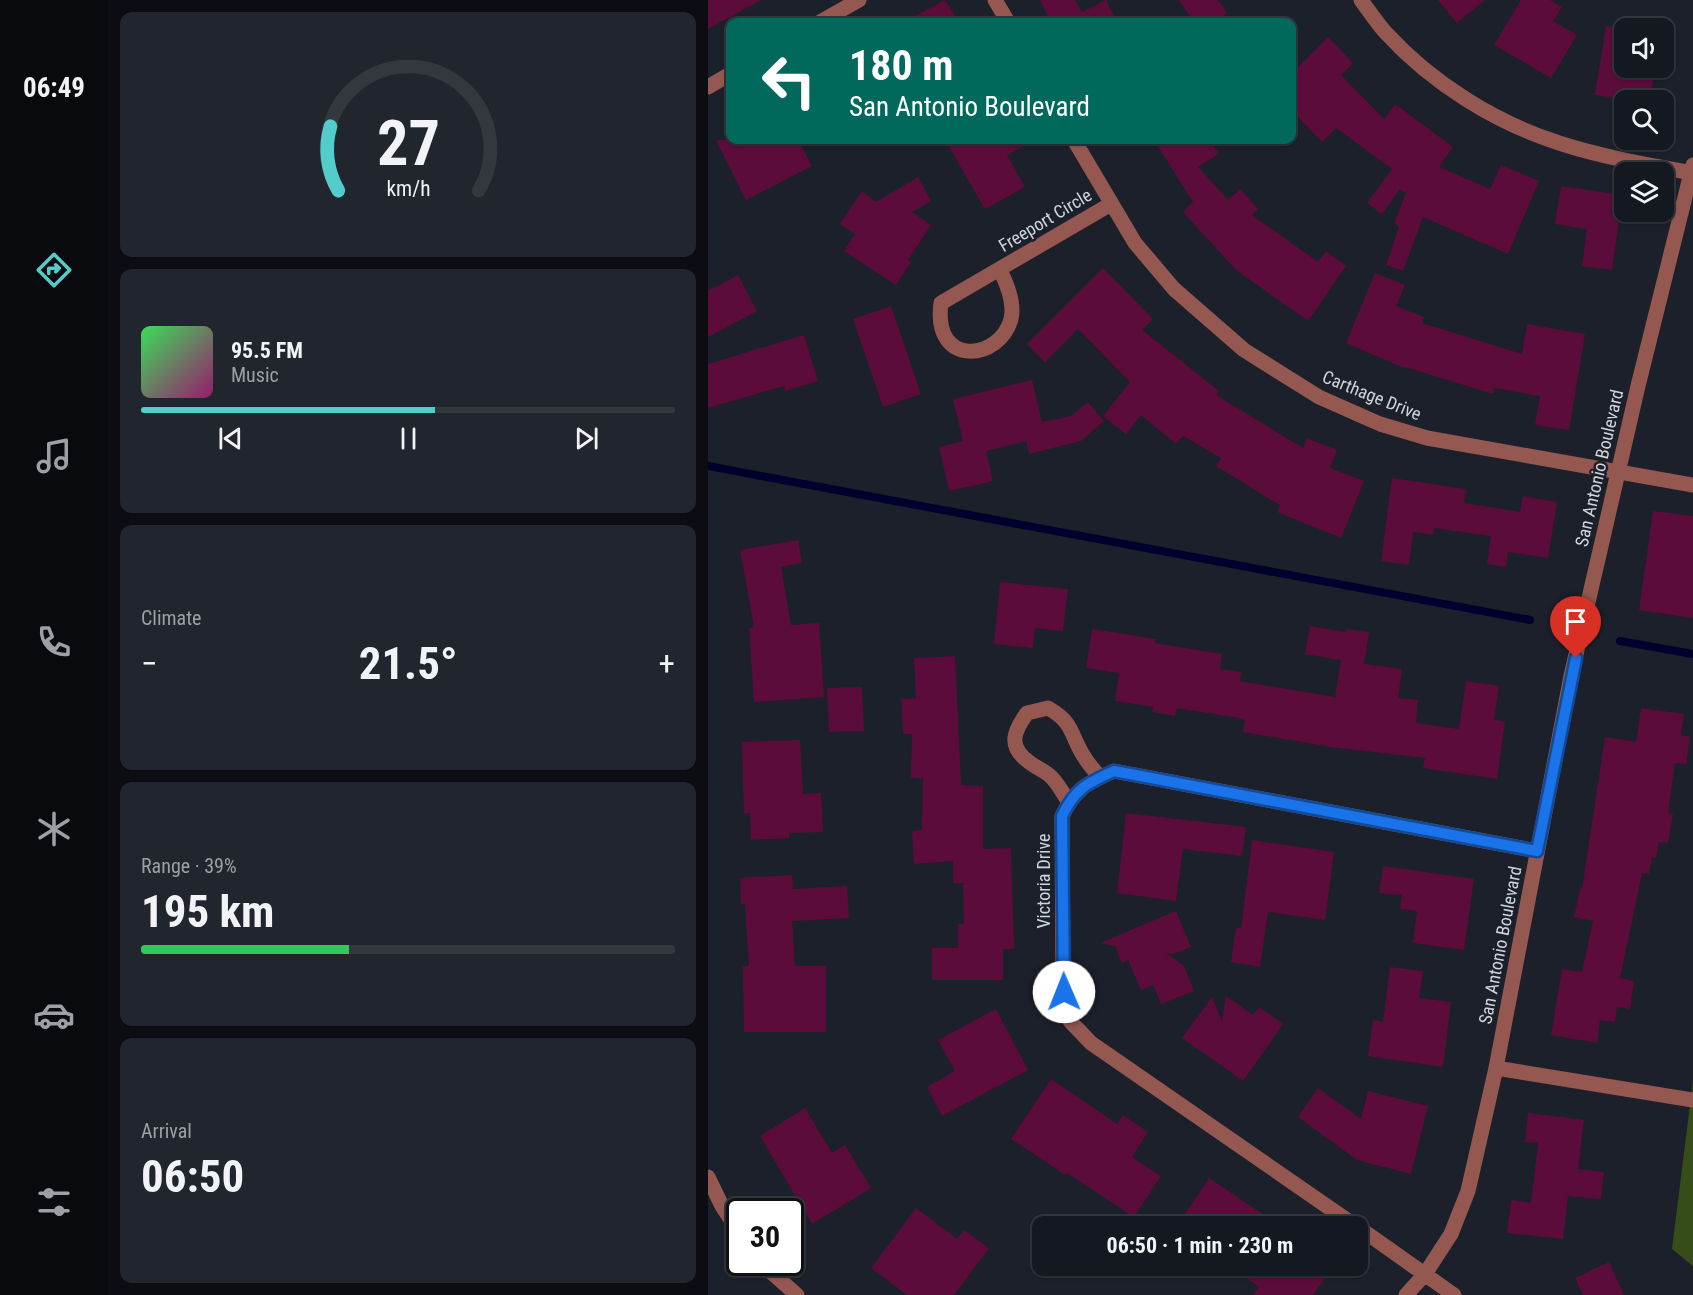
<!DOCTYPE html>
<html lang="en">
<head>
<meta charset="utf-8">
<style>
  :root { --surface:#141820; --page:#21252d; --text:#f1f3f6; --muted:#9da0a5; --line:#33373e; --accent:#53cdcb }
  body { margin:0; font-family:"Roboto Condensed",sans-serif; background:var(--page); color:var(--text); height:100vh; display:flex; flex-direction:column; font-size:22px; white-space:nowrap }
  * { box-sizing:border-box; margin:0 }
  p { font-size:20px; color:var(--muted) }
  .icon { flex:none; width:33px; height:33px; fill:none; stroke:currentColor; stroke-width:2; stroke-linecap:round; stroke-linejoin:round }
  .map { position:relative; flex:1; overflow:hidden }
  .details { display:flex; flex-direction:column; gap:12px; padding:12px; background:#0b0d12; width:600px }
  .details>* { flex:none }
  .banner { position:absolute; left:18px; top:18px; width:570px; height:126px; border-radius:12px; box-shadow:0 2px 4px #0004,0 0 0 2px var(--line); background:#00695c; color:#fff; overflow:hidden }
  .fabs { position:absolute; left:906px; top:18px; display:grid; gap:12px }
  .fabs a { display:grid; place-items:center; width:60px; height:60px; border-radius:12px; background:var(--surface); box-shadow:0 2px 4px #0004,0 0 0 2px var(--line); font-size:30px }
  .speed { position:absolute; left:18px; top:1198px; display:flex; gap:12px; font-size:30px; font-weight:700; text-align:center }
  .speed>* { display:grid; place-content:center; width:78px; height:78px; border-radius:50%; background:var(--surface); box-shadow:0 2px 4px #0004,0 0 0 2px var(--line); line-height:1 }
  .speed .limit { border:3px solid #111; border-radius:9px; background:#fff; color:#111 }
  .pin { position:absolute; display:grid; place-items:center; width:51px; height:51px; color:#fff; margin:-62px -26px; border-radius:50% 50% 50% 0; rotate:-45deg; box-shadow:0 0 6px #0007 }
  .pin .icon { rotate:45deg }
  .me { position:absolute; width:66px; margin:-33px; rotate:359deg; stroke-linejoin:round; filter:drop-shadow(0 0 4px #0008) }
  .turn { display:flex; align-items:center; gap:21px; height:126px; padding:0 24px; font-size:27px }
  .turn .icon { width:78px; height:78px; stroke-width:2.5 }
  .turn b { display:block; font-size:42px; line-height:51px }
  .big { font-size:45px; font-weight:700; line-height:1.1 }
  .details .card { flex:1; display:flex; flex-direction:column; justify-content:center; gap:9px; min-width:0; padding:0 21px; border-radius:12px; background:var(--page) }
  .details .dial { align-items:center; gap:0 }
  .dial svg { height:156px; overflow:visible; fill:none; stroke:var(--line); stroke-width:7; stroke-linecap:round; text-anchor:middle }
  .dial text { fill:var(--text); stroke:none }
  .song { display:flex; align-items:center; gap:18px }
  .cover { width:72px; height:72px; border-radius:9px; background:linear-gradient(135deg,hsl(130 70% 55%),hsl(320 70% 35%)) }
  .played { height:6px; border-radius:3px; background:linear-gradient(90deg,var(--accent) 55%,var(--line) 55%) }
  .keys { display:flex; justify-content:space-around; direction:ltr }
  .heat { display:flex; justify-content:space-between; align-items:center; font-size:33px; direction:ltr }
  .charge { height:9px; border-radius:4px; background:linear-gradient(90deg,#34c759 39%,var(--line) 0) }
  .trip { position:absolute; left:324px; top:1216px; width:336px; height:60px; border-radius:12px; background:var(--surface); box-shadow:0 2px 4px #0004,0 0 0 2px var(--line); font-weight:700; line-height:60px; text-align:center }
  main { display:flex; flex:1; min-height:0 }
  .tabs { display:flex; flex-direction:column; width:108px; justify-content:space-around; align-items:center; background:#080a0d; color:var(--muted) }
  .tabs .icon { width:42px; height:42px }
  .tabs .on { color:var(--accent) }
  .tabs b { font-size:27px; color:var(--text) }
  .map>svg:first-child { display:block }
</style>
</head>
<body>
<main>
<nav class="tabs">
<b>06:49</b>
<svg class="icon on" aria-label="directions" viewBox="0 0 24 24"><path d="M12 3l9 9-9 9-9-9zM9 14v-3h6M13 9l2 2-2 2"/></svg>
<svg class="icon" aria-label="music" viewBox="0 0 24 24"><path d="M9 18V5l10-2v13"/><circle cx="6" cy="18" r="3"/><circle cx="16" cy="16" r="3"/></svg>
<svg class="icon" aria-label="phone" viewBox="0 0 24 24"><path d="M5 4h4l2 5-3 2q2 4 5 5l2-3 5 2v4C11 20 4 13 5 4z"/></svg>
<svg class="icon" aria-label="climate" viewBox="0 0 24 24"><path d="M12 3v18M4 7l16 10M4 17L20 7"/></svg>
<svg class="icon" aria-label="car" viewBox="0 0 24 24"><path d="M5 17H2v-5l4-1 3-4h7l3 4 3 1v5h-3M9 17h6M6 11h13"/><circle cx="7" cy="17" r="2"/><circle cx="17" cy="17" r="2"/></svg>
<svg class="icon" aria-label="filters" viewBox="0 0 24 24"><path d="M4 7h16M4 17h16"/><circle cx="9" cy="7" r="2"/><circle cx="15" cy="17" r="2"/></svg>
</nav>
<section class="details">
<div class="card dial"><svg viewBox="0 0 100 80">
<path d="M14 69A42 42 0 1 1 86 69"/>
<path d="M14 69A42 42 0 0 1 10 36" stroke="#53cdcb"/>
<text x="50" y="56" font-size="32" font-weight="700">27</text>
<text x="50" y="72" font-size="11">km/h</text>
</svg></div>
<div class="card">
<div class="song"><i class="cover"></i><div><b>95.5 FM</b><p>Music</p></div></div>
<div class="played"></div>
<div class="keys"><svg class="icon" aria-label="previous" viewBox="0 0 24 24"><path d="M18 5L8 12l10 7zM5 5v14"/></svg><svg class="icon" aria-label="pause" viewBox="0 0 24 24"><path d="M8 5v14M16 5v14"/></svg><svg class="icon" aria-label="next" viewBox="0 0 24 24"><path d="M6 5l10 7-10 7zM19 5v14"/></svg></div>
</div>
<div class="card"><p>Climate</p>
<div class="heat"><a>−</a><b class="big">21.5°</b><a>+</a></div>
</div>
<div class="card"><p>Range · 39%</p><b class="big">195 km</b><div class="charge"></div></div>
<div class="card"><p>Arrival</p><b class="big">06:50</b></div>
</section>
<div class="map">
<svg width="985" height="1295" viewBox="0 0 985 1295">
  <rect width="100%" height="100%" fill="#1b202a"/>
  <path fill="#374d19" d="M 985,1081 L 985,1266 L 964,1249 Z"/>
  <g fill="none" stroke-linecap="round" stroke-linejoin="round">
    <path stroke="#00002f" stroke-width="8" d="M 0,466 L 822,620
      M 912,641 L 985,654"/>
  </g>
  <path fill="#5c0c3a" d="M 0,0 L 53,0 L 0,29 Z
    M 237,0 L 251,22 L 196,22 Z
    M 332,0 L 367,0 L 374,12 L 398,0 L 409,22 L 343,22 Z
    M 471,0 L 510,0 L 519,13 L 506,22 L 486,22 Z
    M 730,0 L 777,0 L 749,23 Z
    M 813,0 L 842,0 L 854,7 L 845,21 L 869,35 L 843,78 L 786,45 Z
    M 898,26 L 916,29 L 916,68 L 947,68 L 942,100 L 919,100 L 887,95 Z
    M 620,37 L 645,63 L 633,75 L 676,119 L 687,104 L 745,147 L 731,167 L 782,189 L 793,165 L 831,181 L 800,254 L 715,217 L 695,271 L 678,265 L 691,227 L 686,223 L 698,193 L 692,189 L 674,214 L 659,203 L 684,169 L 628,128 L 614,142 L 584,111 L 584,73 Z
    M 8,140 L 90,140 L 104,166 L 38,200 Z
    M 237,140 L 328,140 L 299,155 L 317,187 L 277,209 Z
    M 446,140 L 502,140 L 511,154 L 490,167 L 520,200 L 532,189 L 550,209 L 544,215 L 610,262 L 618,251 L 638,266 L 600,321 L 528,270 L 475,212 L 485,202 Z
    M 210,177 L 223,201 L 204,212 L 223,225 L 200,260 L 203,262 L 188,285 L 136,251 L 147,234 L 132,224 L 154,191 L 168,202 Z
    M 853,186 L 906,194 L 903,213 L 912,214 L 904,270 L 874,266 L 879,229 L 847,224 Z
    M 395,268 L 445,319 L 434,330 L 511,391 L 508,395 L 595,448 L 599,438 L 629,450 L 622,468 L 656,481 L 633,538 L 569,512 L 572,505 L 508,466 L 513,458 L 475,436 L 468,444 L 433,415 L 418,434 L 395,416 L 422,382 L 370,329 L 337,362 L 319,344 Z
    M 667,273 L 697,285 L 688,306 L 716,317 L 714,323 L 814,354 L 819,324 L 877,334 L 861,430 L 827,425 L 832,396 L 786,388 L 785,394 L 697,367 L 696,368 L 638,343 Z
    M 30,275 L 49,311 L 0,337 L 0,291 Z
    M 183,306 L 213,394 L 175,407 L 145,319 Z
    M 96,335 L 110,381 L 77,391 L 76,386 L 0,408 L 0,364 Z
    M 324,380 L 334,422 L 363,416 L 380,402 L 396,421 L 373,441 L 321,454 L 318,441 L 278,451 L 285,481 L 241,491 L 231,447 L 255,441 L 245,399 Z
    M 684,478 L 758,489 L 756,503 L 812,512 L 815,496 L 849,502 L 840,558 L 800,552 L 798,567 L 779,564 L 783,536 L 726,528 L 725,535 L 705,532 L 701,565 L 673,561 Z
    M 945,511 L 985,516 L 985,618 L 931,610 Z
    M 90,540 L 94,563 L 73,567 L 83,625 L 111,623 L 116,697 L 46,702 L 41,628 L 46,627 L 32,550 Z
    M 292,582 L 360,589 L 355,631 L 327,628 L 325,648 L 286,644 Z
    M 602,626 L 638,632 L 639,629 L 661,632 L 656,664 L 694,669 L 690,698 L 710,700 L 708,723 L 751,729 L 758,681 L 791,686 L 786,720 L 797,721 L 789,779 L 715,768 L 717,758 L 623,747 L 535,732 L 537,719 L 469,708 L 467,716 L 444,712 L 445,707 L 407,701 L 411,673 L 378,668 L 384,629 L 448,639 L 447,643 L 514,654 L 512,669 L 533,672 L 532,681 L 627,697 L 633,660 L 597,654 Z
    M 247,656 L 253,785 L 275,786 L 275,849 L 303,848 L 306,949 L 295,949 L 295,980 L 224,980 L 224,948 L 250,948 L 250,924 L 256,924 L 255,883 L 245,883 L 245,861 L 206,864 L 204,831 L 214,830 L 215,779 L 203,778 L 204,734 L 195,734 L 193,699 L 208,698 L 206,658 Z
    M 154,687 L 156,731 L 121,732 L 119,688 Z
    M 933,708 L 976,714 L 973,735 L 982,737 L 978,764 L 967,763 L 960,813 L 965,814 L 960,843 L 951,842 L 948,858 L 944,857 L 941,874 L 934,873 L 912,978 L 926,981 L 922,1009 L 909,1007 L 907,1022 L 892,1020 L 889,1043 L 843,1035 L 854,969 L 874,972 L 885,921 L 866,917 L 872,889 L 874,889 L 897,737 L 928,742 Z
    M 92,740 L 95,794 L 113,793 L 115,832 L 81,833 L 81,838 L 43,840 L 42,813 L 36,814 L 34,742 Z
    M 418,813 L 538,827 L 534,856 L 475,849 L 468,901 L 409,893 Z
    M 544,840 L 626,852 L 617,920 L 560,912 L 552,967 L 523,962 L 528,928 L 533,928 Z
    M 675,866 L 766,879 L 756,950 L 705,943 L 709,911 L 692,909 L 694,895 L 671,893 Z
    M 84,875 L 85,889 L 139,886 L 141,918 L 84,921 L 87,966 L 118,966 L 118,1032 L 36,1032 L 35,966 L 41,966 L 37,904 L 33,904 L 32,878 Z
    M 468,911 L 483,947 L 465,954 L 458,953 L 476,966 L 486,991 L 453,1004 L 445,985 L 433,990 L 420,960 L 414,963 L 407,946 L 392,943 Z
    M 682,967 L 715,971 L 711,998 L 743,1002 L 735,1067 L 660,1056 L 665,1020 L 675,1022 Z
    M 518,996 L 545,1015 L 551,1007 L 575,1024 L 535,1081 L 474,1038 L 504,997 L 514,1021 Z
    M 288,1009 L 320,1070 L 234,1116 L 219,1087 L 247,1071 L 230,1040 Z
    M 343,1079 L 409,1124 L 415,1115 L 440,1132 L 424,1157 L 453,1176 L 426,1217 L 359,1173 L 357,1175 L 303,1139 Z
    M 610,1088 L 653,1119 L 660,1091 L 720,1106 L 703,1174 L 649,1160 L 590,1117 Z
    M 97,1108 L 124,1153 L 137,1145 L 163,1188 L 104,1224 L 52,1136 Z
    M 820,1113 L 876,1120 L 870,1169 L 896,1172 L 893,1199 L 860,1196 L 855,1239 L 799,1233 L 803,1200 L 823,1203 L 830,1143 L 817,1142 Z
    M 501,1178 L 574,1227 L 468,1227 Z
    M 208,1208 L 249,1239 L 256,1230 L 281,1248 L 246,1295 L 199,1295 L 163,1268 Z
    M 901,1262 L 916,1295 L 875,1295 L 867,1278 Z
    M 522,1266 L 626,1266 L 605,1295 L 545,1295 L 551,1287 Z"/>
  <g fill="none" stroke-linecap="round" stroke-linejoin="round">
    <path stroke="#945851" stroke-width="15" d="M 287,0 L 300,22
      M 653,0 C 661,11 669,23 678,33 C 724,83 786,122 851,143 C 894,157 940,165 985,173
      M 112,22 L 151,0
      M 0,87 L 22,74
      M 366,140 L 427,243 L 466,289 L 536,350 L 611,397 L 672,424 L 719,438 L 985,485
      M 292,270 C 299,284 307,303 303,319 C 292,361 224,368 233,303 L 403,204
      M 361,802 C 355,794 349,781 341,775 C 335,770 327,767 321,762 C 299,746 306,731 319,713 L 340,708 C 367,723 362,736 377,758 C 381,765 387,771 392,777
      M 788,1068 L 985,1100
      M 0,1177 L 14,1206 L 32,1233
      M 649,1227 L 383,1043 L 362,1021 L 355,992 L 354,816 C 367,789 379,783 406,771 L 829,851
      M 650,1227 L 746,1295
      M 53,1263 L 89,1295
      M 698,1295 L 717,1274 L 743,1234 L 760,1191 L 788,1068 L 863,676 L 930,386 L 985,165"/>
  </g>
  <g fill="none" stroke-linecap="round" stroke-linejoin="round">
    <g stroke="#114b97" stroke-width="15">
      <path id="route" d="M 356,992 L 354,816 C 367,789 379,783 406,771 L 829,851 L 868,658"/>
    </g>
    <use href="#route" stroke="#1a73e8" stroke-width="10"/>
  </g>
  <g text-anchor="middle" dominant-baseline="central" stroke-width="5" stroke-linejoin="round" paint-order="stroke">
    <g font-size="18" fill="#d1d5db" stroke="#1b202a">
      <text transform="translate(337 220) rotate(-31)">Freeport Circle</text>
      <text transform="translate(664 395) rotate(22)">Carthage Drive</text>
      <text transform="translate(891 468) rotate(-77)">San Antonio Boulevard</text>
      <text transform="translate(335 881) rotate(-90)">Victoria Drive</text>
      <text transform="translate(792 945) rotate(-79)">San Antonio Boulevard</text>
    </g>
  </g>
</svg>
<div class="fabs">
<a><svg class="icon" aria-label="sound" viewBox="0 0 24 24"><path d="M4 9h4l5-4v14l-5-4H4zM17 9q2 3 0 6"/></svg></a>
<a><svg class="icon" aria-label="search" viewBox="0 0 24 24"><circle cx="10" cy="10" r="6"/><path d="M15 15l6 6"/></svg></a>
<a><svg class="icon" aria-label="layers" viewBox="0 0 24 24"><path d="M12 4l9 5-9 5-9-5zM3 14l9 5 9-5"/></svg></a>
</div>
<div class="speed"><div class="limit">30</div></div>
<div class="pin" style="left:868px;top:658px;background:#d93025"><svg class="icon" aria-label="arrive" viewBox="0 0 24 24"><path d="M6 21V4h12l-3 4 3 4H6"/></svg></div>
<svg class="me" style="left:356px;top:992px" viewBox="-20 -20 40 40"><circle r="19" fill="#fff"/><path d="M0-13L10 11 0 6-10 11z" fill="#1a73e8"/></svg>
<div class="trip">06:50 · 1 min · 230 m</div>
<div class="banner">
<div class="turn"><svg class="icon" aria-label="left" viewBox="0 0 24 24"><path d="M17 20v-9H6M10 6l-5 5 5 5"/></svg><div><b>180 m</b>San Antonio Boulevard</div></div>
</div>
</div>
</main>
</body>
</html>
